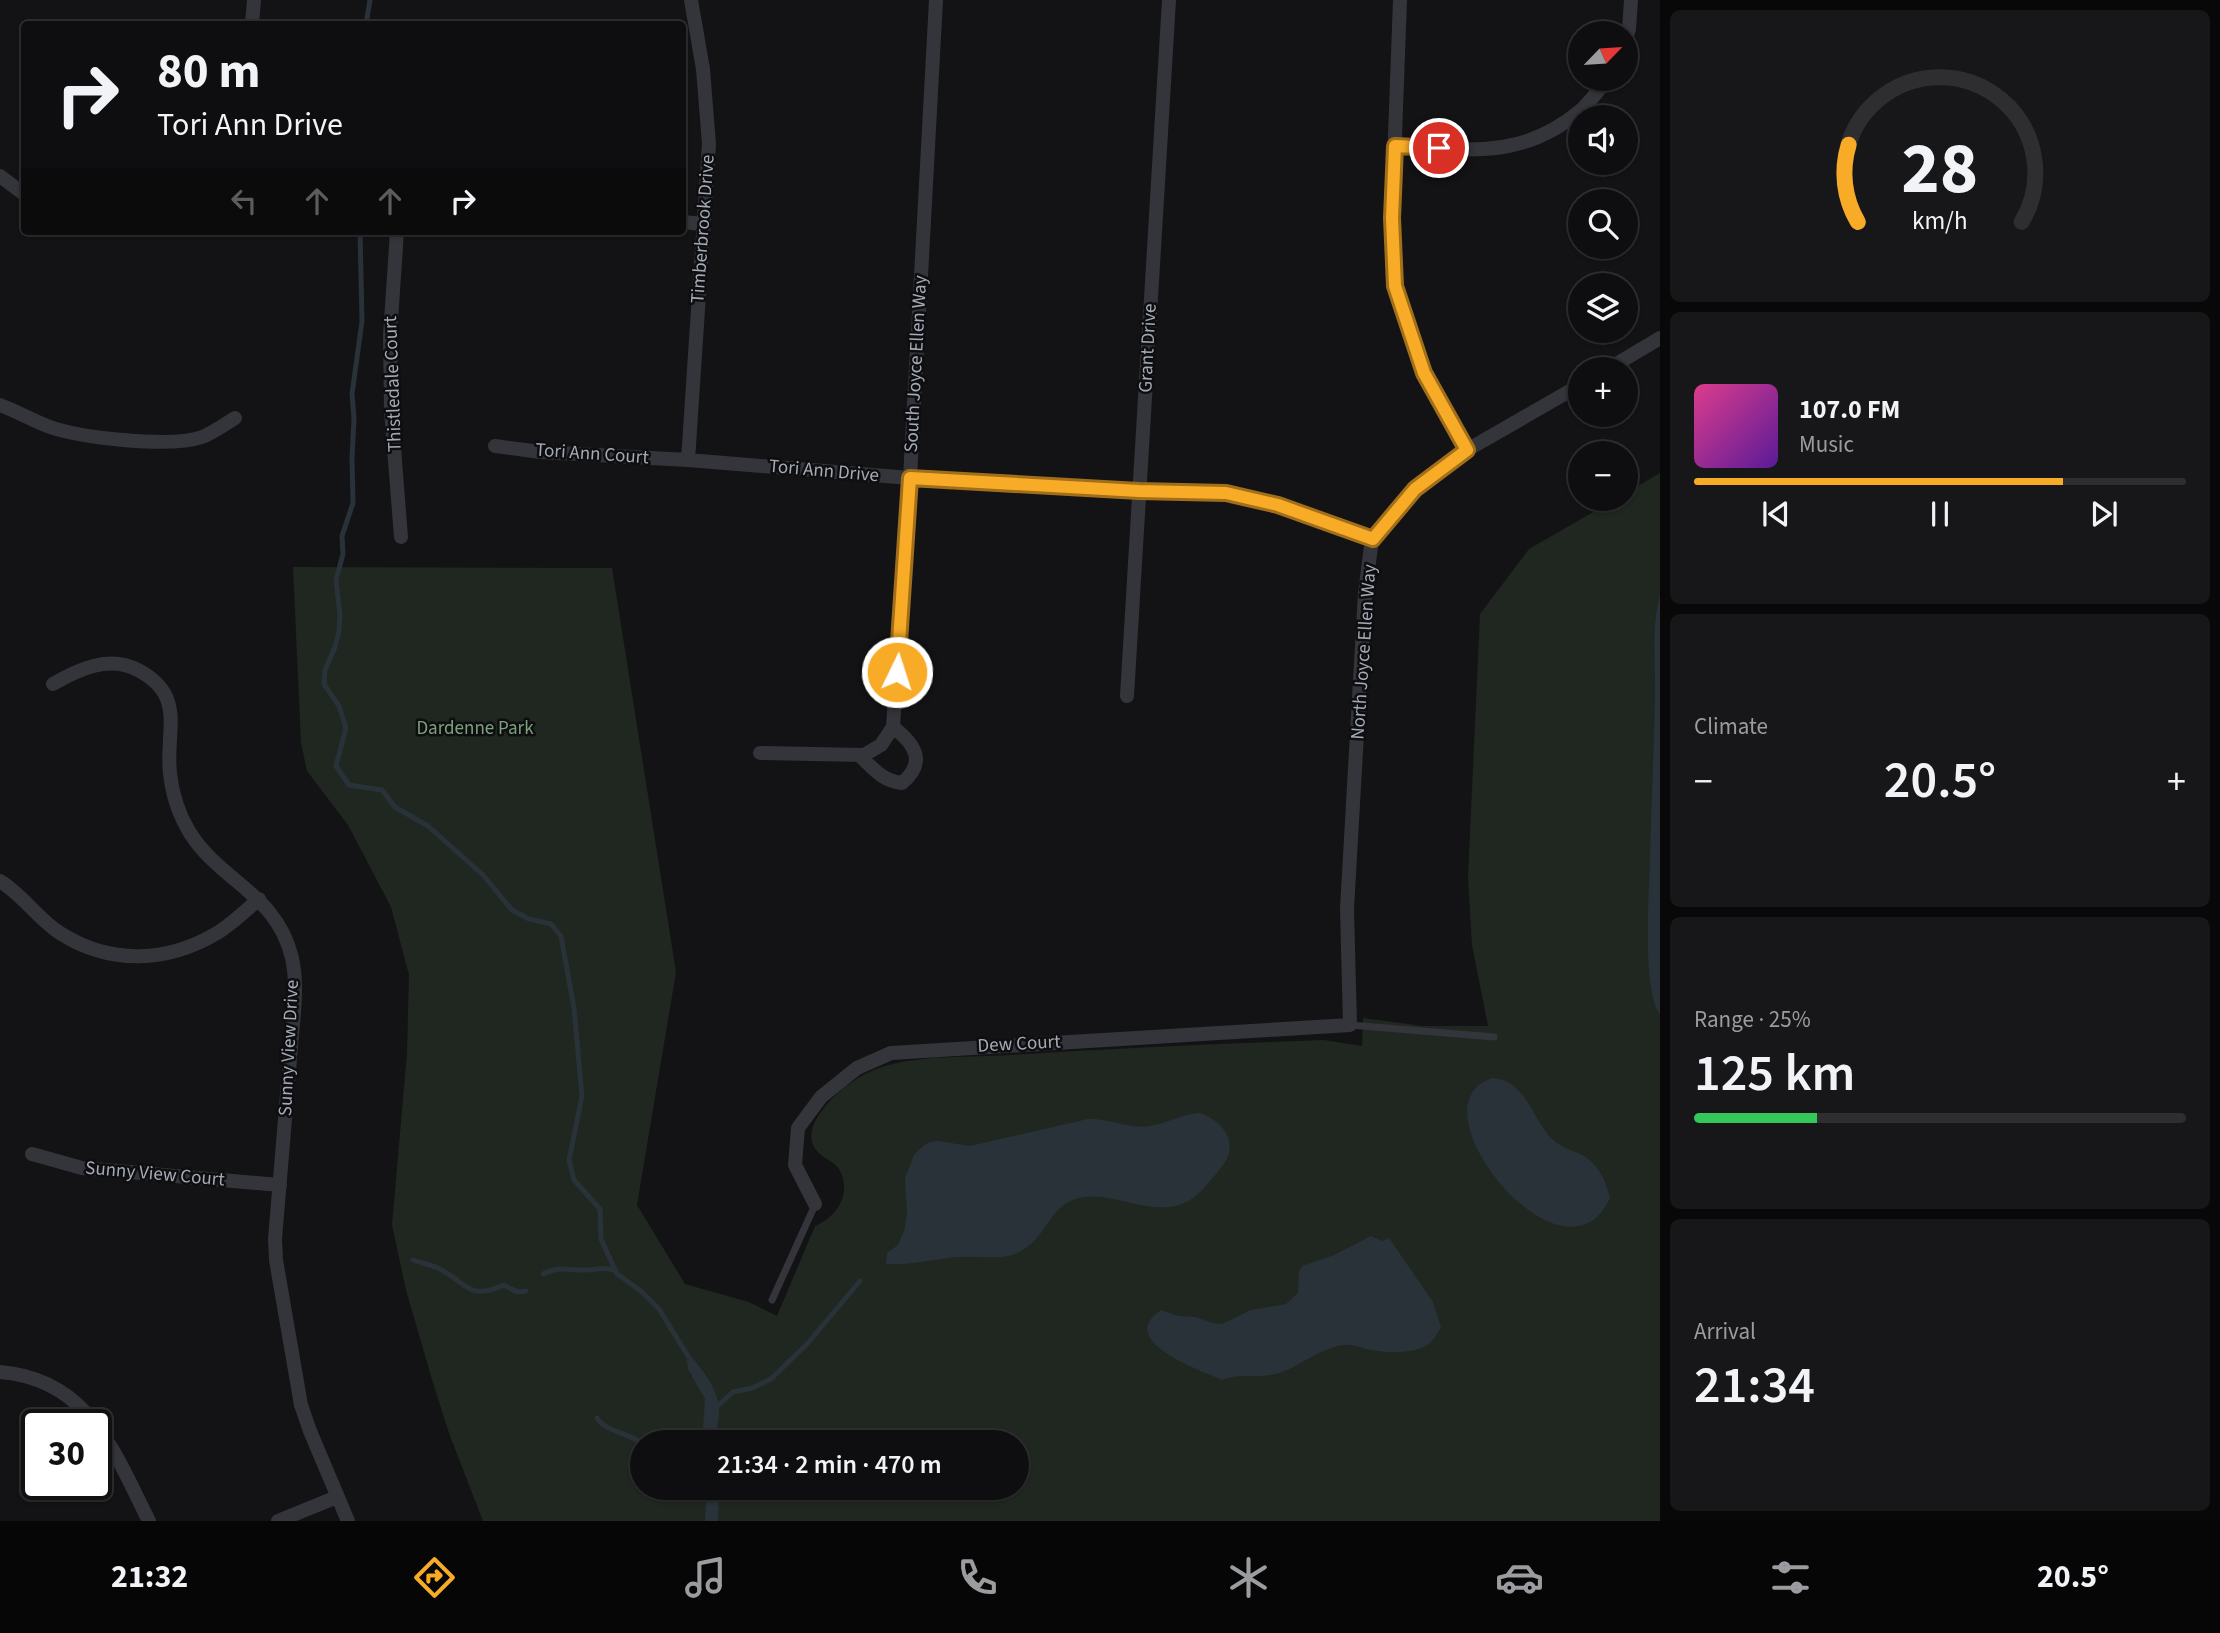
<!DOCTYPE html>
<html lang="en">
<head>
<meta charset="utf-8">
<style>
  :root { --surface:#0e0e10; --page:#171719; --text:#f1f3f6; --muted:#9b9c9f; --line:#2e2e30; --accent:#f8ab27 }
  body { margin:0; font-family:"Source Sans 3",sans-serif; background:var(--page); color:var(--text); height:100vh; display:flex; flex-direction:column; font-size:26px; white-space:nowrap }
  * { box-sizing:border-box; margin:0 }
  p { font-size:23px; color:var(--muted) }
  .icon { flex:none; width:38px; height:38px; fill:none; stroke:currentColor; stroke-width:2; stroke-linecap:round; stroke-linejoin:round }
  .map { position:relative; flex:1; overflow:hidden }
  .side { display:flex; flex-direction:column; gap:10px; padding:10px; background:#080809; width:560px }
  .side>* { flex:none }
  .banner { position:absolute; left:21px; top:21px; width:665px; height:214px; border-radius:7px; box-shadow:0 2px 5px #0004,0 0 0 2px var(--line); background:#0e0e10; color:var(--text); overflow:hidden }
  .needle { width:46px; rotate:65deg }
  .tools { position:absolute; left:1568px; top:21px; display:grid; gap:14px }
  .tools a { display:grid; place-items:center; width:70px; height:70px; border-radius:50%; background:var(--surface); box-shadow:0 2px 5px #0004,0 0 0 2px var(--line); font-size:35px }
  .speed { position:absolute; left:21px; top:1409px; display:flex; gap:14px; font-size:35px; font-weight:700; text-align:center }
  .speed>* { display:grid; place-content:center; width:91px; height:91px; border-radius:50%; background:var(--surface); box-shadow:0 2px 5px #0004,0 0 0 2px var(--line); line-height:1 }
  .speed .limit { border:4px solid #111; border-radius:10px; background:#fff; color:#111 }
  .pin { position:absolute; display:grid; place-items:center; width:60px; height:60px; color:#fff; margin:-30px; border:4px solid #fff; border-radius:50%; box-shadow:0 2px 7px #0007 }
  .me { position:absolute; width:77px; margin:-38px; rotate:4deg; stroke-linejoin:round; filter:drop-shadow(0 0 5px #0008) }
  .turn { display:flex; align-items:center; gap:24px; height:147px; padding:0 21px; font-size:32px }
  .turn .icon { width:91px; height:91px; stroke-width:2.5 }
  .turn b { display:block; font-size:49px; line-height:60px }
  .lanes { display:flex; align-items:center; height:66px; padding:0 21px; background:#0003; justify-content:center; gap:35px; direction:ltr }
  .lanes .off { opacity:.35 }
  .big { font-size:52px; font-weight:600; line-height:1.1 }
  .side .tile { flex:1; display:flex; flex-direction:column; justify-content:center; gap:10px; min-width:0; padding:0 24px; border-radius:10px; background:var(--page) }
  .side .dial { align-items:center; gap:0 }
  .dial svg { height:182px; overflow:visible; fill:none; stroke:var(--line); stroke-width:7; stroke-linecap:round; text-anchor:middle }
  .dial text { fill:var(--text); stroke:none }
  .song { display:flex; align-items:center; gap:21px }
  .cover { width:84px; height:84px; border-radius:10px; background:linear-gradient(135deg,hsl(330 70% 55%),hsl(270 70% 35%)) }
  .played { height:7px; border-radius:4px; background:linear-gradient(90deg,var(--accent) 75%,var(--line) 75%) }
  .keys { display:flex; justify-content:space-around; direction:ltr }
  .heat { display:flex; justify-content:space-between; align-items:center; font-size:38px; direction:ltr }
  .charge { height:10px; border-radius:5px; background:linear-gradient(90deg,#34c759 25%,var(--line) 0) }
  .trip { position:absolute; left:630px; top:1430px; width:399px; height:70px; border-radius:35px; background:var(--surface); box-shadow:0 2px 5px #0004,0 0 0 2px var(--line); font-weight:600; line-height:70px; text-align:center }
  .menu { display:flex; height:112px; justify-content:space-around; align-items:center; background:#060606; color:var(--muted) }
  .menu .icon { width:49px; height:49px }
  .menu .selected { color:var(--accent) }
  .menu b { font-size:32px; color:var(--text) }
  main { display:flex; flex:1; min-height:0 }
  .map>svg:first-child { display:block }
</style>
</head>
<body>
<main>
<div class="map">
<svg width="1660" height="1521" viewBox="0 0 1660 1521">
  <rect width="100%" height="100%" fill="#131315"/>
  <path fill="#1f2720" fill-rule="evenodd" d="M 1660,473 L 1660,1521 L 483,1521 L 450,1436 L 433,1383 L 406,1290 L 392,1225 L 407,1053 L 409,975 L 391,907 L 348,825 L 307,771 L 301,743 L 293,567 L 612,568 L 676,972 L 637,1205 L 685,1284 L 749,1302 L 777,1316 L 815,1226 C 836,1218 852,1194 840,1171 C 836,1162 827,1161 820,1154 C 802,1138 815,1119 827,1104 C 840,1089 861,1074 879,1068 C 921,1054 968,1058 1011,1055 C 1115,1048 1220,1044 1324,1040 L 1362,1046 L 1363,1018 L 1423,1026 L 1488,1026 L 1472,945 L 1468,877 L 1480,614 L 1529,549 L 1616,499 L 1626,499 L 1626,493 ZM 642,1442 L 1017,1442 L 1017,1488 L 642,1488 Z"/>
  <path fill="#293239" d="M 1660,595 L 1660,1014 C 1642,991 1649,894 1650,862 C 1651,806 1654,751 1655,696 C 1656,662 1651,628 1660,595 Z
    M 1493,1078 C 1525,1080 1532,1118 1551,1138 C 1560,1147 1569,1149 1580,1154 C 1597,1162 1606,1180 1610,1198 C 1564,1299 1406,1103 1493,1078 Z
    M 1200,1113 C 1213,1118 1226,1127 1229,1141 C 1232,1155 1224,1164 1216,1174 C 1208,1183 1200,1194 1190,1200 C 1153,1222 1113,1187 1075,1199 C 1051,1207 1047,1233 1027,1247 C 1022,1251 1015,1255 1008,1256 C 993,1259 976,1256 960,1257 C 936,1258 911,1266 886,1264 L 887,1253 L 898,1245 L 905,1228 L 907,1212 L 905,1178 L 914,1155 L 922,1147 L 929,1142 L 938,1141 L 970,1146 L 1088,1119 C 1109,1118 1129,1129 1150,1126 C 1168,1123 1182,1114 1200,1113 Z
    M 1371,1236 L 1382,1241 L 1389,1238 L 1433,1302 L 1441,1327 C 1438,1332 1434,1340 1429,1344 C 1415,1354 1388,1353 1371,1350 C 1363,1349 1353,1344 1345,1345 C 1318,1347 1297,1371 1270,1375 C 1255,1378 1236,1373 1222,1380 C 1202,1371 1114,1341 1161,1310 L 1178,1316 L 1195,1317 L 1213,1323 L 1222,1324 L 1251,1310 L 1286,1304 L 1298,1293 L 1299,1271 L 1302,1266 L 1334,1255 Z
    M 686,1351 C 701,1367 721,1391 719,1414 C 719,1424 714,1432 715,1442 L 702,1442 L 705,1399 L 688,1369 Z
    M 707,1488 L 719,1488 L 718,1521 L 705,1521 Z"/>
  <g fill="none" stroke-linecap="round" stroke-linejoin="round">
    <path stroke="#293239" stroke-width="5" d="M 366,24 L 370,0
      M 360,231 L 362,321 L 352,394 L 354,418 L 352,458 L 353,503 L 342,536 L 343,554 L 336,580 L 340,615 L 339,631 L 335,647 L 325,670 L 324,684 L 339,706 L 346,728 L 336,766 L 349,785 L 382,790 L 395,807 L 428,826 L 483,875 L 512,910 L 529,919 L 551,924 L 561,936 L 574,1008 L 582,1096 L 569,1160 L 574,1180 L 600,1209 L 601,1239 L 617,1274 L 641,1291 L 659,1309 L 688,1356
      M 413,1260 C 422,1263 432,1265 440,1269 C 467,1283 468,1301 504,1285 L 517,1292 L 526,1291
      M 543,1274 C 559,1265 571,1271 587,1270 C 599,1270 601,1266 614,1270
      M 714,1409 L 733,1392 L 752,1388 L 771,1379 L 808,1343 L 860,1281
      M 597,1418 C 606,1432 628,1433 642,1443"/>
    <path stroke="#34353a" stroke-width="7" d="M 1350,1025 L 1494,1037
      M 772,1300 L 815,1205"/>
    <path stroke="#34353a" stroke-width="14" d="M 1400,0 L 1392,218 L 1395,286 L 1424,373 L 1467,450
      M 252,24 L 254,0
      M 1626,38 L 1629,29 L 1631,0
      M 1395,146 C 1466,149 1520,161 1580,111 C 1590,102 1599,89 1608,79
      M 0,176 L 24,194
      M 682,222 L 704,224
      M 397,231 L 390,336 L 391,410 L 401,537
      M 1608,369 L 1660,338
      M 0,405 C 17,411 33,421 50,427 C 82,438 170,448 202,437 C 213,433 225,424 235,418
      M 495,446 L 541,452 L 688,460 L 910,478 L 1139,491 L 1226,493 L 1278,505 L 1372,539
      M 688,460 L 709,144 L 703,69 L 691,0
      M 53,684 C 79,669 109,655 138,670 C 187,696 165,730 170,773 C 172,793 179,815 190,833 C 221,882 277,894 292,958 C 299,990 292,1026 290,1059 C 285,1119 280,1179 275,1239 L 276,1260 L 301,1405 L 310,1431 L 348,1521
      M 1127,696 L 1169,0
      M 760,753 L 864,755 L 881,745 L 893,727 L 910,478 L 936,0
      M 859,755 C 873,768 882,781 902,783 C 927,762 915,744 893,727
      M 0,881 C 23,895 38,919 60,933 C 110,965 167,963 217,933 C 232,924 246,910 259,899
      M 32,1154 L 82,1168 L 280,1185
      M 815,1204 L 795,1165 L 798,1128 L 821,1097 L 857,1068 L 891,1053 L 1350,1025 L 1347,909 L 1365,593 L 1372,539 L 1415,489 L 1467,450 L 1580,385
      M 0,1372 C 89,1379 114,1452 149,1521
      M 278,1521 L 337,1497"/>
  </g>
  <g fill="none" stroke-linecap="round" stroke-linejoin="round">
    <g stroke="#a16f19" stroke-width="18">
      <path id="route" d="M 897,672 L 910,478 L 1139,491 L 1226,493 L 1278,505 L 1373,539 L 1415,489 L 1467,450 L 1424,373 L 1395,286 L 1392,218 L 1395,146 L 1439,148"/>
    </g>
    <use href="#route" stroke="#f8ab27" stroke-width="12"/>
  </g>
  <g text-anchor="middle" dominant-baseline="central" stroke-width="5" stroke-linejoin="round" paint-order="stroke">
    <g font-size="19" fill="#a4aab6" stroke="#0e0e10">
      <text transform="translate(703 229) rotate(-86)">Timberbrook Drive</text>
      <text transform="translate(1148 348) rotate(-87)">Grant Drive</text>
      <text transform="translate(916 364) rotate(-87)">South Joyce Ellen Way</text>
      <text transform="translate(393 384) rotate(-92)">Thistledale Court</text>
      <text transform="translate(592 454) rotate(4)">Tori Ann Court</text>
      <text transform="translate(824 471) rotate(5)">Tori Ann Drive</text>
      <text transform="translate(1364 652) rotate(-86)">North Joyce Ellen Way</text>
      <text transform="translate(1019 1044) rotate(-3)">Dew Court</text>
      <text transform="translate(289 1048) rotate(-87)">Sunny View Drive</text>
      <text transform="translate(155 1174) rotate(5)">Sunny View Court</text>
    </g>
    <g font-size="19" fill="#7aa17b" stroke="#0e0e10">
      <text x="475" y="728">Dardenne Park</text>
    </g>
  </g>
</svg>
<div class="tools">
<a><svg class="needle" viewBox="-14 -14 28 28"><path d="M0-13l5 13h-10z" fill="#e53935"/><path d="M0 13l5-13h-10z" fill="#9b9c9f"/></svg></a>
<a><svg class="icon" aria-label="sound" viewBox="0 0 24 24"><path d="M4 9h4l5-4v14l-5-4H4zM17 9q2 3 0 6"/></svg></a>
<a><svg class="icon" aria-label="search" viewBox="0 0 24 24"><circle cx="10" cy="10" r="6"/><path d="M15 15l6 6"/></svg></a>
<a><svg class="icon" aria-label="layers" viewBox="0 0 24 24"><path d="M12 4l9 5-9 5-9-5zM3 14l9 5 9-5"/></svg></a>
<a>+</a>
<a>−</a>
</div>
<div class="speed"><div class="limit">30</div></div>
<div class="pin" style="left:1439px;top:148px;background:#d93025"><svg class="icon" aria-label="arrive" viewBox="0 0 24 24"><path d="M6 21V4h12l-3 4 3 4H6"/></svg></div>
<svg class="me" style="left:897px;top:672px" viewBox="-20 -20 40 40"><circle r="17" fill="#f8ab27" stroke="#fff" stroke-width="3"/><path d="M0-11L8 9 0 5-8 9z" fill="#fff"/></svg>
<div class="trip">21:34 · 2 min · 470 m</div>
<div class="banner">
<div class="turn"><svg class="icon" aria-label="right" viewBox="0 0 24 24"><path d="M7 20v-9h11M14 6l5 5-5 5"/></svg><div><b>80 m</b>Tori Ann Drive</div></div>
<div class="lanes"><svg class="icon off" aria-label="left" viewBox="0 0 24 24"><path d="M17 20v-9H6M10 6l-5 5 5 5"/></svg><svg class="icon off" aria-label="ahead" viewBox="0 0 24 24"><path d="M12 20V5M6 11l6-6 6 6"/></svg><svg class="icon off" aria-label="ahead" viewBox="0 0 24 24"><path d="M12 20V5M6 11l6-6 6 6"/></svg><svg class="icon" aria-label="right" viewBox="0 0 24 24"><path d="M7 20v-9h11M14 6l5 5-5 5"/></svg></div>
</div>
</div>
<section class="side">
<div class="tile dial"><svg viewBox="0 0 100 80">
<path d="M14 69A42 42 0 1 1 86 69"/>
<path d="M14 69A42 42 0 0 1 10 35" stroke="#f8ab27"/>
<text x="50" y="56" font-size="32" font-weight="700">28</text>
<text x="50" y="72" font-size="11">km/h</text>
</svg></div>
<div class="tile">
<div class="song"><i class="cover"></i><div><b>107.0 FM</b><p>Music</p></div></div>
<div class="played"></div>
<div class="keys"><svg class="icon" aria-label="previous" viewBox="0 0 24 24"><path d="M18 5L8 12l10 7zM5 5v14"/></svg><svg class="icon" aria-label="pause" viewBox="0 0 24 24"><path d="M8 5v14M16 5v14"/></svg><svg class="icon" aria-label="next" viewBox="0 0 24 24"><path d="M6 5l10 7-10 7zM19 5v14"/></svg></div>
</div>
<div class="tile"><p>Climate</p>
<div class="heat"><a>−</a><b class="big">20.5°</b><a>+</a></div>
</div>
<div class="tile"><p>Range · 25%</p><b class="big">125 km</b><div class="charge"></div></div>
<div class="tile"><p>Arrival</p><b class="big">21:34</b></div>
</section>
</main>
<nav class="menu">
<b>21:32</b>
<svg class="icon selected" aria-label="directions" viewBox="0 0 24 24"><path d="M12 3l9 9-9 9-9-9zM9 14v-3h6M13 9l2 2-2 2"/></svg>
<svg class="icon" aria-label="music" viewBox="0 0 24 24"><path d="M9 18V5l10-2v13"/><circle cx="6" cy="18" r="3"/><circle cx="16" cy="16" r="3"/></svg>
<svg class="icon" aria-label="phone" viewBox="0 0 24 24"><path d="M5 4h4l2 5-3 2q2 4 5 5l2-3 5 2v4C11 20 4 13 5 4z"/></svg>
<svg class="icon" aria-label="climate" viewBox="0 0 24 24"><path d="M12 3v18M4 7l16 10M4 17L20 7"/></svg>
<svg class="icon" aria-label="car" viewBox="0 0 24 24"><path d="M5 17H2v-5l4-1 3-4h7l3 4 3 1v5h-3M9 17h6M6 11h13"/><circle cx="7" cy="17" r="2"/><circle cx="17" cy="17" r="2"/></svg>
<svg class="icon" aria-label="filters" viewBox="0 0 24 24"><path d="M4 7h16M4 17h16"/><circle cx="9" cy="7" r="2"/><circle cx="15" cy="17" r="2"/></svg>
<b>20.5°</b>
</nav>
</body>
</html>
